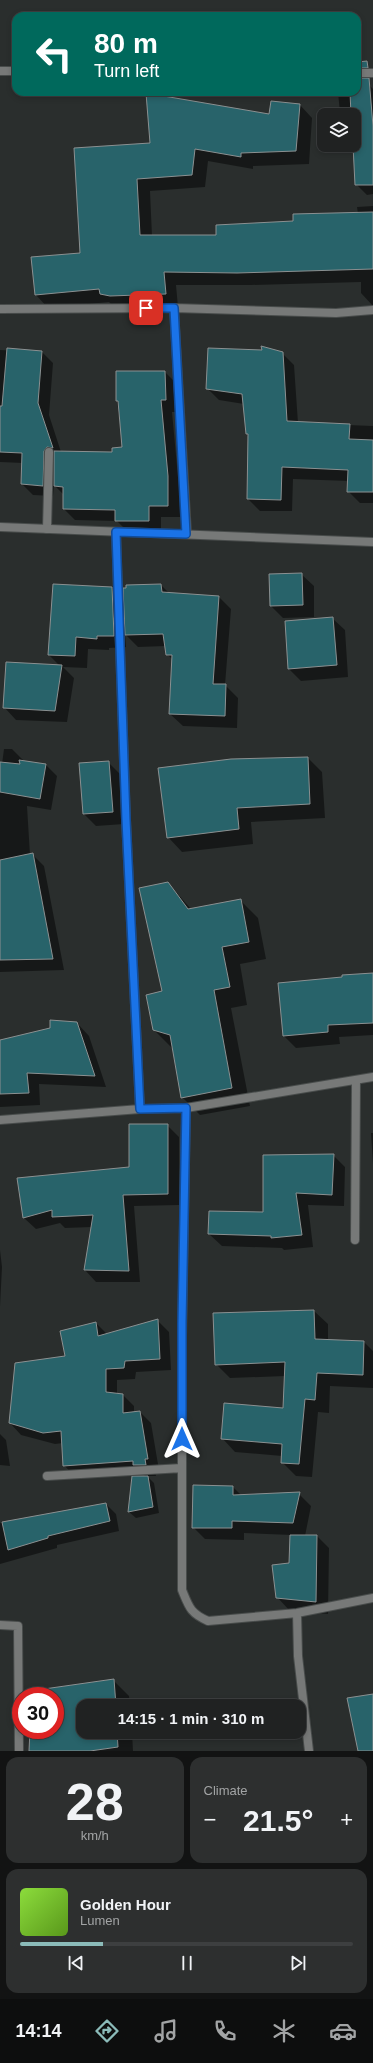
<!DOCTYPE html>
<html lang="en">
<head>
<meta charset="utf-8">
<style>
  :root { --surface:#202222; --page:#2d2f2f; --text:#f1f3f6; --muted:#a2a4a5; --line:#3d3f40; --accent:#8bbbb9 }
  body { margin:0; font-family:Arial,sans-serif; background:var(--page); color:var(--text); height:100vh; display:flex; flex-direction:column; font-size:15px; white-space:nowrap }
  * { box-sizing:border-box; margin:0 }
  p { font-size:13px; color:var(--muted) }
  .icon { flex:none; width:22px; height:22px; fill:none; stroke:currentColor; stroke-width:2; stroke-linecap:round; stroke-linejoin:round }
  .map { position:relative; height:1751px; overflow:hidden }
  .side { display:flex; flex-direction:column; gap:6px; padding:6px; background:#121313; flex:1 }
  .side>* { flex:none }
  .top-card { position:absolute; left:12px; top:12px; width:349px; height:84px; border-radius:12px; box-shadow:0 2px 6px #0003,0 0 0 1px var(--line); background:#00695c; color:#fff; overflow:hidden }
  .controls { position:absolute; left:317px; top:108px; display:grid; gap:8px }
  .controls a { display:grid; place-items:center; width:44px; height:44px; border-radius:8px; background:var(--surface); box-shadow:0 2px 6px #0003,0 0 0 1px var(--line); font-size:20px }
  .speed { position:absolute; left:12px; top:1687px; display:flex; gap:8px; font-size:20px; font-weight:700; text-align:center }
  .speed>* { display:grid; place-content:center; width:52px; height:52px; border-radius:50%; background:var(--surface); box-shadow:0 2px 6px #0003,0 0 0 1px var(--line); line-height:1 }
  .speed .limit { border:6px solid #d22; background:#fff; color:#111 }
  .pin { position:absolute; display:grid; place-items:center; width:34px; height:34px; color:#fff; margin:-17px; border-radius:8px; box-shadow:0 2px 6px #0006 }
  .me { position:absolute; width:44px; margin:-22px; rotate:0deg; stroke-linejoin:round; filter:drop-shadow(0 0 3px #0008) }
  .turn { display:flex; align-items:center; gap:14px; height:84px; padding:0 16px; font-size:18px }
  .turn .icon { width:52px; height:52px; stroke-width:2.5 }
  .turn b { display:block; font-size:28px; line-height:34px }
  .big { font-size:30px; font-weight:600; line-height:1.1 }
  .side .widget { flex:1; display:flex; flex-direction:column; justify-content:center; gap:6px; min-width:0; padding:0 14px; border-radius:12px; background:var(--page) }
  .side .dial { align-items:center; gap:0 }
  .dial b { font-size:52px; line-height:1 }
  .song { display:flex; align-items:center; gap:12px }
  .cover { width:48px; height:48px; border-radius:6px; background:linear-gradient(135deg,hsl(90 70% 55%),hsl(90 70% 35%)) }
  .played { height:4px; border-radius:2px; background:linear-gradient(90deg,var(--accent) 25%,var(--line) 25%) }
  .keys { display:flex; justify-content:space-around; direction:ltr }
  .heat { display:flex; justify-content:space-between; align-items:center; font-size:22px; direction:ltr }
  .side .tiles { flex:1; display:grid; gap:6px; grid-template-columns:1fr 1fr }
  .widget:last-child { grid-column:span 2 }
  .trip { position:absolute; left:76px; top:1699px; width:230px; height:40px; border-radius:12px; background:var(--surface); box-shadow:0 2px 6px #0003,0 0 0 1px var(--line); font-weight:600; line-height:40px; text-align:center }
  .dock { display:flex; height:64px; justify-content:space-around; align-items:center; background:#0d0e0e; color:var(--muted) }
  .dock .icon { width:28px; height:28px }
  .dock .selected { color:var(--accent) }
  .dock b { font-size:18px; color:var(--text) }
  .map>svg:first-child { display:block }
</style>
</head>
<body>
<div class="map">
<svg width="373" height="1751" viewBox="0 0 373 1751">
  <rect width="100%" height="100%" fill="#2a2e2d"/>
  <path fill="#0007" d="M 357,85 L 369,85 L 373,89 L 373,194 L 367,195 L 356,184 L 354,115 L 342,115 L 340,113 L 338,92 L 357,92 Z
    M 300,105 L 312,118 L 309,164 L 253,166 L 253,169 L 208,161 L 205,187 L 150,191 L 152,236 L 217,236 L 294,221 L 358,214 L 357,207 L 373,206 L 373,306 L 361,293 L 361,282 L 251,285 L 176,285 L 178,307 L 114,307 L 109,302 L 48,308 L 36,295 L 81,253 L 151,144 L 270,115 Z
    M 0,350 L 42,352 L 53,363 L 49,415 L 61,452 L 113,453 L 123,448 L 117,401 L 165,372 L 177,384 L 177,412 L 172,412 L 179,488 L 180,517 L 161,517 L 161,532 L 128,532 L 117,521 L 75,520 L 64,509 L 64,495 L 54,485 L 53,496 L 33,495 L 22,484 L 23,463 L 0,462 Z
    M 282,353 L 294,365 L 298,423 L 373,426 L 373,503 L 360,503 L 348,491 L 349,481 L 293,479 L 292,511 L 260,511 L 248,499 L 249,437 L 246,434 L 244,404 L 219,400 L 207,388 Z
    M 301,574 L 314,586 L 314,617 L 283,618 L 271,606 L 270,575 Z
    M 161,585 L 170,594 L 219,597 L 231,609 L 225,685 L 238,698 L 237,728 L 183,726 L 170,714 L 172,659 L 167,654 L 166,646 L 138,647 L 125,634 L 126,647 L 109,648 L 109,650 L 88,649 L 87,668 L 63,667 L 74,678 L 67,722 L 16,720 L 4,707 L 60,666 L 49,655 L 112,588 L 125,601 Z
    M 332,618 L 345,630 L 348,677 L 301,681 L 289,669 Z
    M 4,749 L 12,749 L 24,761 L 46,765 L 57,776 L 51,810 L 27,806 L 30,855 L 33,855 L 44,866 L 64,970 L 0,972 L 0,763 L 2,764 Z
    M 308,758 L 322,772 L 325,818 L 251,822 L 253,844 L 182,852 L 168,837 Z
    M 108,762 L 121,775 L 124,824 L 96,826 L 84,814 L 80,764 Z
    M 168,883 L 191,909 L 240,900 L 258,918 L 266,959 L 240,964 L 247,1005 L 231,1008 L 250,1106 L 200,1115 L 182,1097 L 172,1048 L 154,1030 L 163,992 Z
    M 373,974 L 373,1035 L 339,1037 L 340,1044 L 296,1048 L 284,1036 Z
    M 77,1023 L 89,1036 L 106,1087 L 39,1084 L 40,1105 L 0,1107 L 0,1041 Z
    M 167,1125 L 179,1137 L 179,1205 L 134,1206 L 140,1282 L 96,1282 L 85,1270 L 92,1227 L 65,1228 L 60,1223 L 36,1229 L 24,1218 L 19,1179 L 130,1168 Z
    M 371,1133 L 373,1133 L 373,1164 Z
    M 333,1155 L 345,1167 L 344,1206 L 308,1205 L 313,1247 L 284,1250 L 282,1248 L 222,1246 L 209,1234 L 264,1213 Z
    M 0,1250 L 2,1267 L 0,1307 Z
    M 314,1311 L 328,1324 L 328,1341 L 364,1342 L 373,1351 L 373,1388 L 330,1386 L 329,1413 L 318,1412 L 312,1477 L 296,1476 L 282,1462 L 282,1456 L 235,1452 L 222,1438 L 284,1409 L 285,1376 L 230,1378 L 216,1364 Z
    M 157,1320 L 169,1332 L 171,1370 L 136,1372 L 135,1379 L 117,1380 L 117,1394 L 123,1395 L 134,1406 L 134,1412 L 140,1412 L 151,1423 L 159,1470 L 155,1471 L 156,1476 L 147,1476 L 154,1483 L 159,1513 L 136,1518 L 129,1512 L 133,1477 L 146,1477 L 141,1472 L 75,1477 L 64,1465 L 63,1443 L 55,1444 L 21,1435 L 10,1423 L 96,1323 L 107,1334 Z
    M 0,1434 L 6,1440 L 10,1466 L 0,1465 Z
    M 233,1487 L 242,1496 L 299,1494 L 311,1506 L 305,1536 L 317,1536 L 329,1548 L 328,1614 L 289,1610 L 277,1597 L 290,1564 L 292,1535 L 244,1533 L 244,1540 L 205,1539 L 193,1527 Z
    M 106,1504 L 116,1514 L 119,1531 L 57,1545 L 57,1548 L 0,1564 L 0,1523 Z
    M 113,1680 L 129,1696 L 130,1706 L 83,1706 L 83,1732 L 132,1732 L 133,1751 L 30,1751 L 31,1730 L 55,1730 L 55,1696 L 31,1696 Z"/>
  <path fill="#28636a" stroke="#8b9091" d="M 367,61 L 368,68 L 357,68 L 357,62 Z
    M 357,78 L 369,78 L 373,126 L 373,185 L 355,185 L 353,145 L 354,115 L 351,115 L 350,92 L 357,92 Z
    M 146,93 L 269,114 L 271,101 L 300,104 L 296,151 L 241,153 L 241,157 L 195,149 L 192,175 L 137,179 L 140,235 L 216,235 L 216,225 L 293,221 L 293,214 L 373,212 L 373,269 L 237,273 L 164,272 L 166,294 L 110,296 L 100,294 L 99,289 L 35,295 L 31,257 L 80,253 L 74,148 L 150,143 Z
    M 261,346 L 283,352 L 287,421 L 350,424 L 349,439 L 373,440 L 373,492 L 347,492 L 348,470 L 282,467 L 281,500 L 247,499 L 248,434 L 246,434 L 242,394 L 206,389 L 208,348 L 262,350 Z
    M 7,348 L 42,351 L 38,403 L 53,448 L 47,447 L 44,451 L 43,486 L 21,484 L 22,453 L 0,452 L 0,406 L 2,406 Z
    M 116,371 L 165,371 L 166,400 L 161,400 L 168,476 L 168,506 L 149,506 L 149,521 L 115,521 L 115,510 L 63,509 L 63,487 L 54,486 L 54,451 L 112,452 L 112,448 L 122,447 L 118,401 L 116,401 Z
    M 302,573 L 303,605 L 270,606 L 269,574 Z
    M 53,584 L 112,587 L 114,636 L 97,636 L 97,639 L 76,637 L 75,656 L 48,655 Z
    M 161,584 L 162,592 L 219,596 L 213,684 L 226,684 L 225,716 L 169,714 L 172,655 L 166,655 L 163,634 L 125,635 L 123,588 L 126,588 L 126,585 Z
    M 333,617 L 337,665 L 288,669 L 285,621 Z
    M 6,662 L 62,665 L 55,711 L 3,708 Z
    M 308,757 L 310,804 L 237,808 L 239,829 L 167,838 L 158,768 L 231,759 Z
    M 19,760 L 46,764 L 40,799 L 0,792 L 0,762 L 20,764 Z
    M 109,761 L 113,812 L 83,814 L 79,763 Z
    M 33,853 L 53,959 L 0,960 L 0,860 Z
    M 168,882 L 188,909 L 241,899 L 249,942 L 222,947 L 230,987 L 214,990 L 232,1088 L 181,1098 L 170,1035 L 153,1030 L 146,995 L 162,991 L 139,888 Z
    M 373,973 L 373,1023 L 328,1025 L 328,1032 L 283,1036 L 278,983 L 342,977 L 342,975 Z
    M 50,1020 L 77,1022 L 95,1076 L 27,1073 L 29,1093 L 0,1094 L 0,1040 L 50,1028 Z
    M 129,1124 L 168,1124 L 168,1194 L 123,1195 L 129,1271 L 84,1270 L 93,1215 L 52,1217 L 52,1210 L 23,1218 L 17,1178 L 129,1167 Z
    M 334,1154 L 332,1195 L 296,1193 L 302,1235 L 271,1238 L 271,1236 L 208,1234 L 209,1211 L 263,1212 L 263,1155 Z
    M 314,1310 L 315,1339 L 364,1341 L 363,1375 L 317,1373 L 315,1400 L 305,1399 L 299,1464 L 281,1463 L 282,1444 L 221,1439 L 224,1403 L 283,1408 L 285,1362 L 215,1365 L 213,1313 Z
    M 158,1319 L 160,1359 L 125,1361 L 124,1368 L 106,1369 L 106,1392 L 123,1394 L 123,1413 L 140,1411 L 148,1459 L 145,1459 L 146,1465 L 133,1465 L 133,1461 L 63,1466 L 61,1431 L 43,1433 L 9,1423 L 15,1363 L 65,1356 L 60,1331 L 96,1322 L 98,1336 Z
    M 132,1476 L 148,1476 L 153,1507 L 128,1512 Z
    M 193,1485 L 233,1486 L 233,1495 L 300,1492 L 293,1523 L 232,1521 L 232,1528 L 192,1528 Z
    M 106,1503 L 110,1521 L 48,1536 L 48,1538 L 8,1550 L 2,1522 Z
    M 290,1535 L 317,1535 L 316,1602 L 276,1598 L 272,1565 L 289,1563 Z
    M 114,1679 L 116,1706 L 83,1706 L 83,1732 L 117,1732 L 118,1747 L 90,1751 L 29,1751 L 30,1730 L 55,1730 L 55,1696 L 30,1696 L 30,1691 Z
    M 373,1694 L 373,1751 L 358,1751 L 347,1698 Z"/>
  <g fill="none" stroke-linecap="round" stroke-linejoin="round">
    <g stroke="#484c4b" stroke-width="10">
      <path id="minor" d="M 0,71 L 16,71
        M 357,73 L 373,73
        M 174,308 L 187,534
        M 0,309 L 174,308 L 336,313 L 373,310
        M 47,529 L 49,452
        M 116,532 L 126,820 L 140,1109
        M 186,1108 L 182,1338 L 182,1590 C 189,1607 190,1613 208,1621 L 297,1613 L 373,1598
        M 0,1120 L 140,1109 L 186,1108 L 373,1077
        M 355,1240 L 356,1080
        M 47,1476 L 182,1468
        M 297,1613 L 298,1656 L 309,1751
        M 0,1625 L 18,1626 L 19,1751"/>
    </g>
    <g stroke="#484c4b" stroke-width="10">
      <path id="tertiary" d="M 0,527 L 373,542"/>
    </g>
    <use href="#minor" stroke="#777978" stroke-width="8"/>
    <use href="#tertiary" stroke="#777978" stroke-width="8"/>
  </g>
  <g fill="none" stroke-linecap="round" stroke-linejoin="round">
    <g stroke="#114b97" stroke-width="10">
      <path id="route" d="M 146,308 L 174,308 L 186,534 L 116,532 L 126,820 L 140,1109 L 186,1108 L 182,1323 L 182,1439"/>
    </g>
    <use href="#route" stroke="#1a73e8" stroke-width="7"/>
  </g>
</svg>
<div class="controls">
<a><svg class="icon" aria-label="layers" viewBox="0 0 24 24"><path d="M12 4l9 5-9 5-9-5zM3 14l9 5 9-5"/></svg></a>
</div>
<div class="speed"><div class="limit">30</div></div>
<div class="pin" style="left:146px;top:308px;background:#d93025"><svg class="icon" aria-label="arrive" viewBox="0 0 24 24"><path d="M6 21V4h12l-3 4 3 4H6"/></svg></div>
<svg class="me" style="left:182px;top:1439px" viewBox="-20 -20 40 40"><path d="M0-17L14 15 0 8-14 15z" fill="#1a73e8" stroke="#fff" stroke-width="4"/></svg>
<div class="trip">14:15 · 1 min · 310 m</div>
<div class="top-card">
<div class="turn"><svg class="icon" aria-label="left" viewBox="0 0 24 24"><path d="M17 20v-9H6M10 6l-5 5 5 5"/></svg><div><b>80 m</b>Turn left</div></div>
</div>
</div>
<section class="side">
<div class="tiles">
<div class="widget dial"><b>28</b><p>km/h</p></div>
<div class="widget"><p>Climate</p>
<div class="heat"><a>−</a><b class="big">21.5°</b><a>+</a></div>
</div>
<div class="widget">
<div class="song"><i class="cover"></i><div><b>Golden Hour</b><p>Lumen</p></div></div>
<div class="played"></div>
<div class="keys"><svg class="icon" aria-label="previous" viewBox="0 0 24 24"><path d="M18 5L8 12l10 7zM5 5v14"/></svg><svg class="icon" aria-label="pause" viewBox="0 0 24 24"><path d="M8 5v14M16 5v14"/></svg><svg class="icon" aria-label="next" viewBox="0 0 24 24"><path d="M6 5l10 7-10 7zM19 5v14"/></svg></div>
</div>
</div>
</section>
<nav class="dock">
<b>14:14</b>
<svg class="icon selected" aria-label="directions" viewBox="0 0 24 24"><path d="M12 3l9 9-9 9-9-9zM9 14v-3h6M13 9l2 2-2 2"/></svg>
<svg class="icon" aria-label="music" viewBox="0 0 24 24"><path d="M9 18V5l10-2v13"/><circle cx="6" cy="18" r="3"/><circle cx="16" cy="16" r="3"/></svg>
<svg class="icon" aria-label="phone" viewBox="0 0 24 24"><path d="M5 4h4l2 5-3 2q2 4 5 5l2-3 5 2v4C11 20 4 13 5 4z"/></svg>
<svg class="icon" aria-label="climate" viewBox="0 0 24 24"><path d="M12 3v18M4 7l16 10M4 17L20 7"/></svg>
<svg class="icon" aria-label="car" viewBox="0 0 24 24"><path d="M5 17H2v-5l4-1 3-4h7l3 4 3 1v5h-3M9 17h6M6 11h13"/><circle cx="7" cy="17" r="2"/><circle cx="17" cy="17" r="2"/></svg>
</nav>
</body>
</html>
